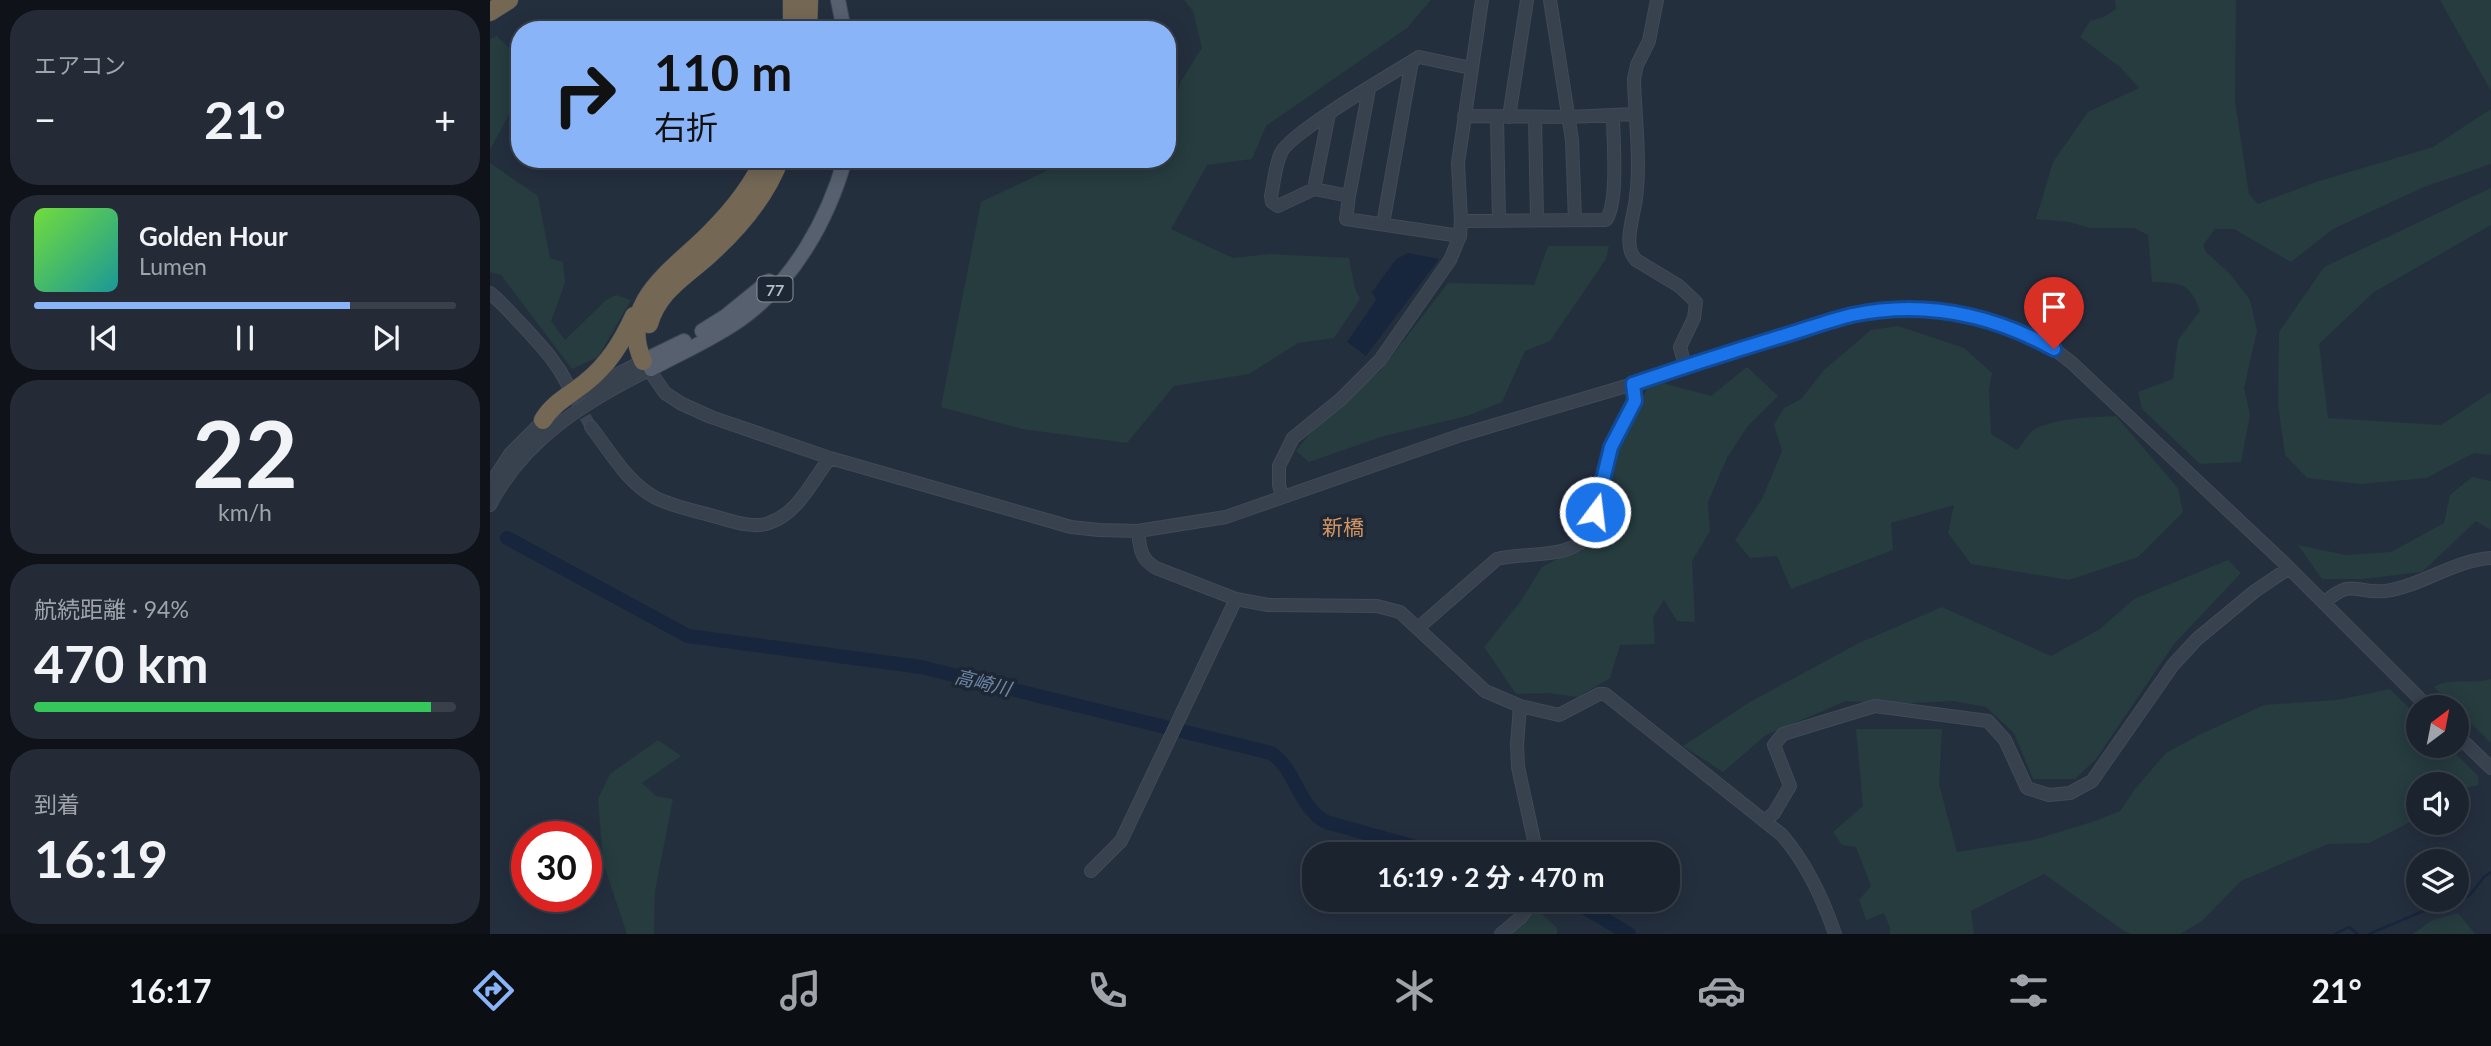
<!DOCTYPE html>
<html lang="ja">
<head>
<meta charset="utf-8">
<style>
  :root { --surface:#1b232e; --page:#242b36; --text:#f1f3f6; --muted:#a0a4aa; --line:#39404a; --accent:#8ab4f8 }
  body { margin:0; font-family:Lato,"Noto Sans JP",sans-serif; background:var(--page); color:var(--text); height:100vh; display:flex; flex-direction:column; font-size:26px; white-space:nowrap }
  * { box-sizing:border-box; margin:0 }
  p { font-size:23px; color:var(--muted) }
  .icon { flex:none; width:38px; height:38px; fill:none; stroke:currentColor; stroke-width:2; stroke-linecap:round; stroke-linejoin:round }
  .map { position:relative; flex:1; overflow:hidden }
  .details { display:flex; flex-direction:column; gap:10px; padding:10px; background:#0f1319; width:490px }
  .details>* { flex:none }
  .hud { position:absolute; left:21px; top:21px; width:665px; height:147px; border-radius:28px; box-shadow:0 4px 18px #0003,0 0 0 2px var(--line); background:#8ab4f8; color:#111; overflow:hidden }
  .needle { width:46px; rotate:32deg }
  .tools { position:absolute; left:1916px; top:695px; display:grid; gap:14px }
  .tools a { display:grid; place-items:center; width:63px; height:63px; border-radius:50%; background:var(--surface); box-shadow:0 4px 18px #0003,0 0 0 2px var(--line); font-size:35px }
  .speed { position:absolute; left:21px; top:821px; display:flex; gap:14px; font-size:35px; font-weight:700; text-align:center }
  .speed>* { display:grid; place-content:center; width:91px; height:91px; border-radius:50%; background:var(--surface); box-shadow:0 4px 18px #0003,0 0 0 2px var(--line); line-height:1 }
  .speed .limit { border:10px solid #d22; background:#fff; color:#111 }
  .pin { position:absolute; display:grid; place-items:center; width:60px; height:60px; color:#fff; margin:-72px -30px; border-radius:50% 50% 50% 0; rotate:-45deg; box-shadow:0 0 7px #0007 }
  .pin .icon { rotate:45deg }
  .me { position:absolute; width:77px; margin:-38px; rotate:15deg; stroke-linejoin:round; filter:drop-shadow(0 0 5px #0008) }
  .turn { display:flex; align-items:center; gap:24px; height:147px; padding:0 28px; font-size:32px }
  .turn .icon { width:91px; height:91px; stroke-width:2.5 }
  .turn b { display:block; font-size:49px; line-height:60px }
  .big { font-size:52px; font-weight:700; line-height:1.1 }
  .details .widget { flex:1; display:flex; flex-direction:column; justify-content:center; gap:10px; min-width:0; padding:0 24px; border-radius:28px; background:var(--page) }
  .details .dial { align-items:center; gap:0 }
  .dial b { font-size:91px; line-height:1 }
  .song { display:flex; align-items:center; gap:21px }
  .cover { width:84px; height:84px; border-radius:10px; background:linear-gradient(135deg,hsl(100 70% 55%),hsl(180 70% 35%)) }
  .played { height:7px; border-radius:4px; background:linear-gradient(90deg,var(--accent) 75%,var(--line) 75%) }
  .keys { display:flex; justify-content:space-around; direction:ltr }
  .heat { display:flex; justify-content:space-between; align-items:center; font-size:38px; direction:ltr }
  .charge { height:10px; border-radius:5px; background:linear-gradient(90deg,#34c759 94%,var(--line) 0) }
  .trip { position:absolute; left:812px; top:842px; width:378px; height:70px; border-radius:28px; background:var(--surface); box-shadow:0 4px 18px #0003,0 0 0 2px var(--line); font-weight:700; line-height:70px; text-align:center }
  .tabs { display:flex; height:112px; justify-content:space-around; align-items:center; background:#0b0e12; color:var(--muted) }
  .tabs .icon { width:49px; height:49px }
  .tabs .current { color:var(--accent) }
  .tabs b { font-size:32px; color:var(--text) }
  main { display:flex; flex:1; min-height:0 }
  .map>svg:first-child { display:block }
</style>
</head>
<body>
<main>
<section class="details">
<div class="widget"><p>エアコン</p>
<div class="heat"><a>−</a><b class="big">21°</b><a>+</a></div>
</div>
<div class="widget">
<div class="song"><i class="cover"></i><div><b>Golden Hour</b><p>Lumen</p></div></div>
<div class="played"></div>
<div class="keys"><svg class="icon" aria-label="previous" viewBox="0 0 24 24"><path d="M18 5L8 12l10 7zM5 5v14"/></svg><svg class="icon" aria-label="pause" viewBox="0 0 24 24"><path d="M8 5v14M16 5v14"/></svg><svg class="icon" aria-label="next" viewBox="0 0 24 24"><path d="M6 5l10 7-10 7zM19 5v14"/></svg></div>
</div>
<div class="widget dial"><b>22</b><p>km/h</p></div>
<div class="widget"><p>航続距離 · 94%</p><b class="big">470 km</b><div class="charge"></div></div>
<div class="widget"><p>到着</p><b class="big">16:19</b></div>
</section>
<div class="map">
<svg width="2001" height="934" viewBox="0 0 2001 934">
  <rect width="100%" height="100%" fill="#242f3e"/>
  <path fill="#263c3f" d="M 694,0 L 941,0 L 917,28 L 776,126 L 762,159 L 717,165 L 681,229 L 743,258 L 780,254 L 859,258 L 865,289 L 870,299 L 844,338 L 808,343 L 759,374 L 684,386 L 637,443 L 532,429 L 451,407 L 491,202 L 565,167 L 573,159 L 677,159 L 677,102 L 686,98 L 691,81 L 712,48 L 703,11 Z
    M 1625,0 L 1746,0 L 1745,101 L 1759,194 L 1768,204 L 1826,182 L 1943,147 L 2001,109 L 2001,164 L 1934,187 L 1843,229 L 1801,262 L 1744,229 L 1725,229 L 1713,245 L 1716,252 L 1741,275 L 1760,300 L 1767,331 L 1754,388 L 1760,415 L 1751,462 L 1710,464 L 1652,409 L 1648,392 L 1683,379 L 1688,340 L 1710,311 C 1700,282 1690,283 1662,282 L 1658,235 L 1644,228 L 1600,228 L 1580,222 L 1546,219 L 1563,162 L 1598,112 L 1649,88 L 1630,67 L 1590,37 L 1600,21 L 1614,17 L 1626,9 Z
    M 1950,0 L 2001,0 L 2001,91 Z
    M 7,36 L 30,59 L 30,94 L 0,150 L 0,39 Z
    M 0,163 L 48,196 L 60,258 L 73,262 L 75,283 L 61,321 L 75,340 L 116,300 L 126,295 L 141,300 L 108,357 L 82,369 L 11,275 L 0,272 Z
    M 2001,188 L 2001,225 L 1884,292 L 1829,344 L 1838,418 L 1951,425 L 2001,392 L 2001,455 L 1984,453 L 1936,478 L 1871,484 L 1817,478 L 1795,455 L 1788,404 L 1789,332 L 1834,267 Z
    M 1058,246 L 1119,246 L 1116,259 L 1060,341 L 1035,351 L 1012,402 L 977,416 L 894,436 L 819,462 L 806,451 L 825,427 L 891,370 L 958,283 L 1044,285 Z
    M 1408,326 L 1474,348 L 1502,373 L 1499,389 L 1501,434 L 1527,450 C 1532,445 1536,437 1541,432 C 1558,418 1604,417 1626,416 L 1688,488 L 1693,512 L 1648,557 L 1579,580 L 1481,564 L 1458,533 L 1464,505 L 1401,523 L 1403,550 L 1301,589 L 1287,556 L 1260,558 L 1245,540 L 1272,499 L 1292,451 L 1284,425 L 1294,408 L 1311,399 L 1334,370 L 1381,330 Z
    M 1257,367 L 1288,396 L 1257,427 L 1237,458 L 1218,502 L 1220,531 L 1202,561 L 1205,622 L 1187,621 L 1174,600 L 1163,617 L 1165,644 L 1130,645 L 1120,678 L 1088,697 L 1058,693 L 1026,694 L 994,647 L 1030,602 L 1052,567 L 1109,538 L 1132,438 L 1159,385 L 1173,383 L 1221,396 Z
    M 1982,477 L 2001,481 L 2001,530 L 1986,521 L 1932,572 L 1872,579 L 1832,579 L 1808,545 L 1856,555 L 1901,552 L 1954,523 L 1960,495 Z
    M 1738,560 L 1751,573 L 1684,644 L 1606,759 L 1585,779 L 1543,779 L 1524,733 L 1496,707 L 1463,701 L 1403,704 L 1356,701 L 1276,735 L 1233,772 L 1193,746 L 1260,702 L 1369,643 L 1452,607 L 1561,656 L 1610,629 L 1644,599 Z
    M 2001,679 L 2001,743 L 1944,687 C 1959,677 1983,685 2001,679 Z
    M 1900,689 L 1928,717 L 1928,746 L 1958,746 L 1988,776 L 1988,785 L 1973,789 L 1967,794 L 1967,784 L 1928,784 L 1928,818 L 1879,843 L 1838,844 L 1751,881 L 1712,921 L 1690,934 L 1642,934 L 1634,931 L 1554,874 L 1481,911 L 1484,934 L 1400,934 L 1400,928 L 1394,913 L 1376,920 L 1369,900 L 1381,886 L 1366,847 L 1352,845 L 1343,832 L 1373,806 L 1366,729 L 1452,729 L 1449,784 L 1467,852 L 1543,840 L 1605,821 L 1630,811 L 1645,789 L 1676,753 L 1711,734 L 1774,705 L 1847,700 Z
    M 168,740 L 191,756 L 152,783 L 166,796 L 183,799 L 165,891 L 164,934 L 137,934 L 113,862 L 108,799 L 120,774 Z
    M 1042,905 L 1067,928 L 1067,934 L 1014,934 Z
    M 1968,913 L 1985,934 L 1923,934 L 1942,920 Z"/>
  <path fill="#17263c" d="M 918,253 L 949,259 L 876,356 L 857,342 L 886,300 L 882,292 L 906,259 Z"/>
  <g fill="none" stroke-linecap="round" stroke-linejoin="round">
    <path stroke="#17263c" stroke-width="2.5" d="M 1845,934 L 1859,927 L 1868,934
      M 1879,934 L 1931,912 L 1965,903 L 1980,895 L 1994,877 L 2001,872"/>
    <path stroke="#17263c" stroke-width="14" d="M 17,538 L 198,636 L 431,667 L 781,753 C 806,769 808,807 836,822 L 951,854
      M 1082,900 L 1139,934"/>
    <path stroke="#3a4453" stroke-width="12" stroke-dasharray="12 6" stroke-linecap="butt" d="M 86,401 L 101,427"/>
    <g stroke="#414a57" stroke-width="14">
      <path id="minor" d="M 1060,0 L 1082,140 L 1085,220
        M 1167,0 L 1159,41 L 1147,65 L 1144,79 C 1145,118 1151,159 1146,198 C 1144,216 1132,246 1146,260 L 1189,286 L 1206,302 L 1204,318 L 1190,347 L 1195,366
        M 974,116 L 1079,117 L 1145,114
        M 1007,117 L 1009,221
        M 1019,117 L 1037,0
        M 1045,117 L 1047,220
        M 824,189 L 839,114
        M 859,196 L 879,89
        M 971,221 L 1116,220 C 1129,202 1123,139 1123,115
        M 893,224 L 922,61
        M 970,236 L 856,219 L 859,196 L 824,189 L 788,206 L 782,202 L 781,196 C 784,183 785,166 791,153 C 799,133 905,72 929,57 L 981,68
        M 0,293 C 16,306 21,314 35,328 C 53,348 65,360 78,385
        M 93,392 L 153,361 L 175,393 L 192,404 L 221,417 L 340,458 L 581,527 L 609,530 L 648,531 L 736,517 L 971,435 L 1143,384 L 1205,362 L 1361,315 L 1425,308 L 1477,314 L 1535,333 L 1564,349 L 1582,363 L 1792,561 L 1938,707
        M 101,427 C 120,451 137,483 166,498 C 184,507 207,511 227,517 C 242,521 264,529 279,523 C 309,513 322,480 340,458
        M 0,485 L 20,454 L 58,416
        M 792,496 L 789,485 L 789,466 L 803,438 L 851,399 L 890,360 L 960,260 L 970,236 L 971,221 L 968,163 L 992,0
        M 0,505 C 34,439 96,401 161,369
        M 648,531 C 650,548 650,559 666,568 L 746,599 L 778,605 L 887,606 L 910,612 L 995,691 L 1030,706 L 1069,715 L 1109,694 L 1115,694 L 1292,835 C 1317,864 1333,899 1345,934
        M 1834,603 C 1863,577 1865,594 1895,591 C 1932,586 1964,560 2001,558
        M 928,628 L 1007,559 C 1037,551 1080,561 1100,533 L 1121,447 L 1145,402 L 1143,384
        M 1030,706 L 1027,745 L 1028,767 L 1047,854
        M 1967,735 L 2001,768
        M 1275,821 L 1284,813 L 1300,786 L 1284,745 L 1293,734 L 1385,706 L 1498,721 L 1515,740 L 1537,788 L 1559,795 L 1580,793 L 1602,781 L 1683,665 L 1707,639 L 1765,591 L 1799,568
        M 601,871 L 631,841 L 746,599
        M 1011,934 L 1031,917 L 1044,900"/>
    </g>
    <g stroke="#414a57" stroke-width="16">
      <path id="major" d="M 348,0 L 354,30
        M 212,331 L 236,316 L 279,281
        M 153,361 L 194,341
        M 161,369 C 190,353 223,339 251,319 C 303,282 338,220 355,159"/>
    </g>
    <g stroke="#434c59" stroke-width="19">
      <path id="highway" d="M 0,12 L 19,0
        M 302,30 L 302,0
        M 318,30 L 319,0
        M 159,324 C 168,291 196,276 219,255 C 248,229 276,196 290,159
        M 153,361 C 126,303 186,268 220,233 C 241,212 262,186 274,159
        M 53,420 C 63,403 80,395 95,383 C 118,365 132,342 144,316"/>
    </g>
    <use href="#minor" stroke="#38414e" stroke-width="12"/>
    <use href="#major" stroke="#56606e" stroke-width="14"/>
    <use href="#highway" stroke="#746855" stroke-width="18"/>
  </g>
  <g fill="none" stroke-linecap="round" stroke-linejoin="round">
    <g stroke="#114b97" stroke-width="18">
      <path id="route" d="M 1105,512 L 1121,447 L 1145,401 L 1143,384 C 1190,368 1237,353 1286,338 C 1311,331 1337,321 1362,315 C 1433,300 1501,314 1564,349"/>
    </g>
    <use href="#route" stroke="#1a73e8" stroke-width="12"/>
  </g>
  <g text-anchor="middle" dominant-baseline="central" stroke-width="7" stroke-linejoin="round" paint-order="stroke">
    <rect fill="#1d2633" stroke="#878f9c" stroke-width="2" x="267.5" y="276.5" width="35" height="25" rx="5"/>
    <g font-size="16" font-weight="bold" fill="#b4bcc9">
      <text x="285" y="289">77</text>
    </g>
    <g font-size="19" font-style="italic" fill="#6d86a8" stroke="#1d2633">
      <text transform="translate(493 682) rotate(14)">高崎川</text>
    </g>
    <g font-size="21" fill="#d59563" stroke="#1d2633">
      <text x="853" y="526">新橋</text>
    </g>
  </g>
</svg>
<div class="tools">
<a><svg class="needle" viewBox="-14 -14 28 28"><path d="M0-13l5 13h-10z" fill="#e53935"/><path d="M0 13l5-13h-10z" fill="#a0a4aa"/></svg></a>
<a><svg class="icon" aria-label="sound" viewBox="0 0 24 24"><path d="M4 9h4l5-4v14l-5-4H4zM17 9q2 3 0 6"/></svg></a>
<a><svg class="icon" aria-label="layers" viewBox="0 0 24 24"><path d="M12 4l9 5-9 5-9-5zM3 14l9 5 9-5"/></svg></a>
</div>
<div class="speed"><div class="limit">30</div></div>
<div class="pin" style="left:1564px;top:349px;background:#d93025"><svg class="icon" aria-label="arrive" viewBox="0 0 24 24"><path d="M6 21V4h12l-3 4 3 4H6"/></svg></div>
<svg class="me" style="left:1105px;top:512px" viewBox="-20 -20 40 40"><circle r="17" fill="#1a73e8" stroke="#fff" stroke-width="3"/><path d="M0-11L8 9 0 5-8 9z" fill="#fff"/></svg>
<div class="trip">16:19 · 2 分 · 470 m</div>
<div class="hud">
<div class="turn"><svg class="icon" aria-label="right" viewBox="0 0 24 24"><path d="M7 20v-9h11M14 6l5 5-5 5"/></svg><div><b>110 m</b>右折</div></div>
</div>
</div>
</main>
<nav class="tabs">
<b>16:17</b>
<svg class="icon current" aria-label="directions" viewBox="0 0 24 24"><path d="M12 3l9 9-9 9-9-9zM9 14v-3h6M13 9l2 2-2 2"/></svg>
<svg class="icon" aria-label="music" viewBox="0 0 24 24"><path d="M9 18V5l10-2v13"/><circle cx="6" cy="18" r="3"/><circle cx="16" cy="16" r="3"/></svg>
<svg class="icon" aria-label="phone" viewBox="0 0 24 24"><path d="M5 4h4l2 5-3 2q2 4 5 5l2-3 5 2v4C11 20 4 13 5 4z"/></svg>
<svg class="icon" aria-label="climate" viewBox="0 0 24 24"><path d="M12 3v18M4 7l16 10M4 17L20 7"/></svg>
<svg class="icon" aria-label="car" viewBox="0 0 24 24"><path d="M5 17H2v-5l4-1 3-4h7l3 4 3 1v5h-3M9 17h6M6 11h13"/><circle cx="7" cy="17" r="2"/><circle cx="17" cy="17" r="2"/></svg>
<svg class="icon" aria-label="filters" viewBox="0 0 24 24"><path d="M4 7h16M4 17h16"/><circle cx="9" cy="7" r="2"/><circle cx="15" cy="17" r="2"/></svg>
<b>21°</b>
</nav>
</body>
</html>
